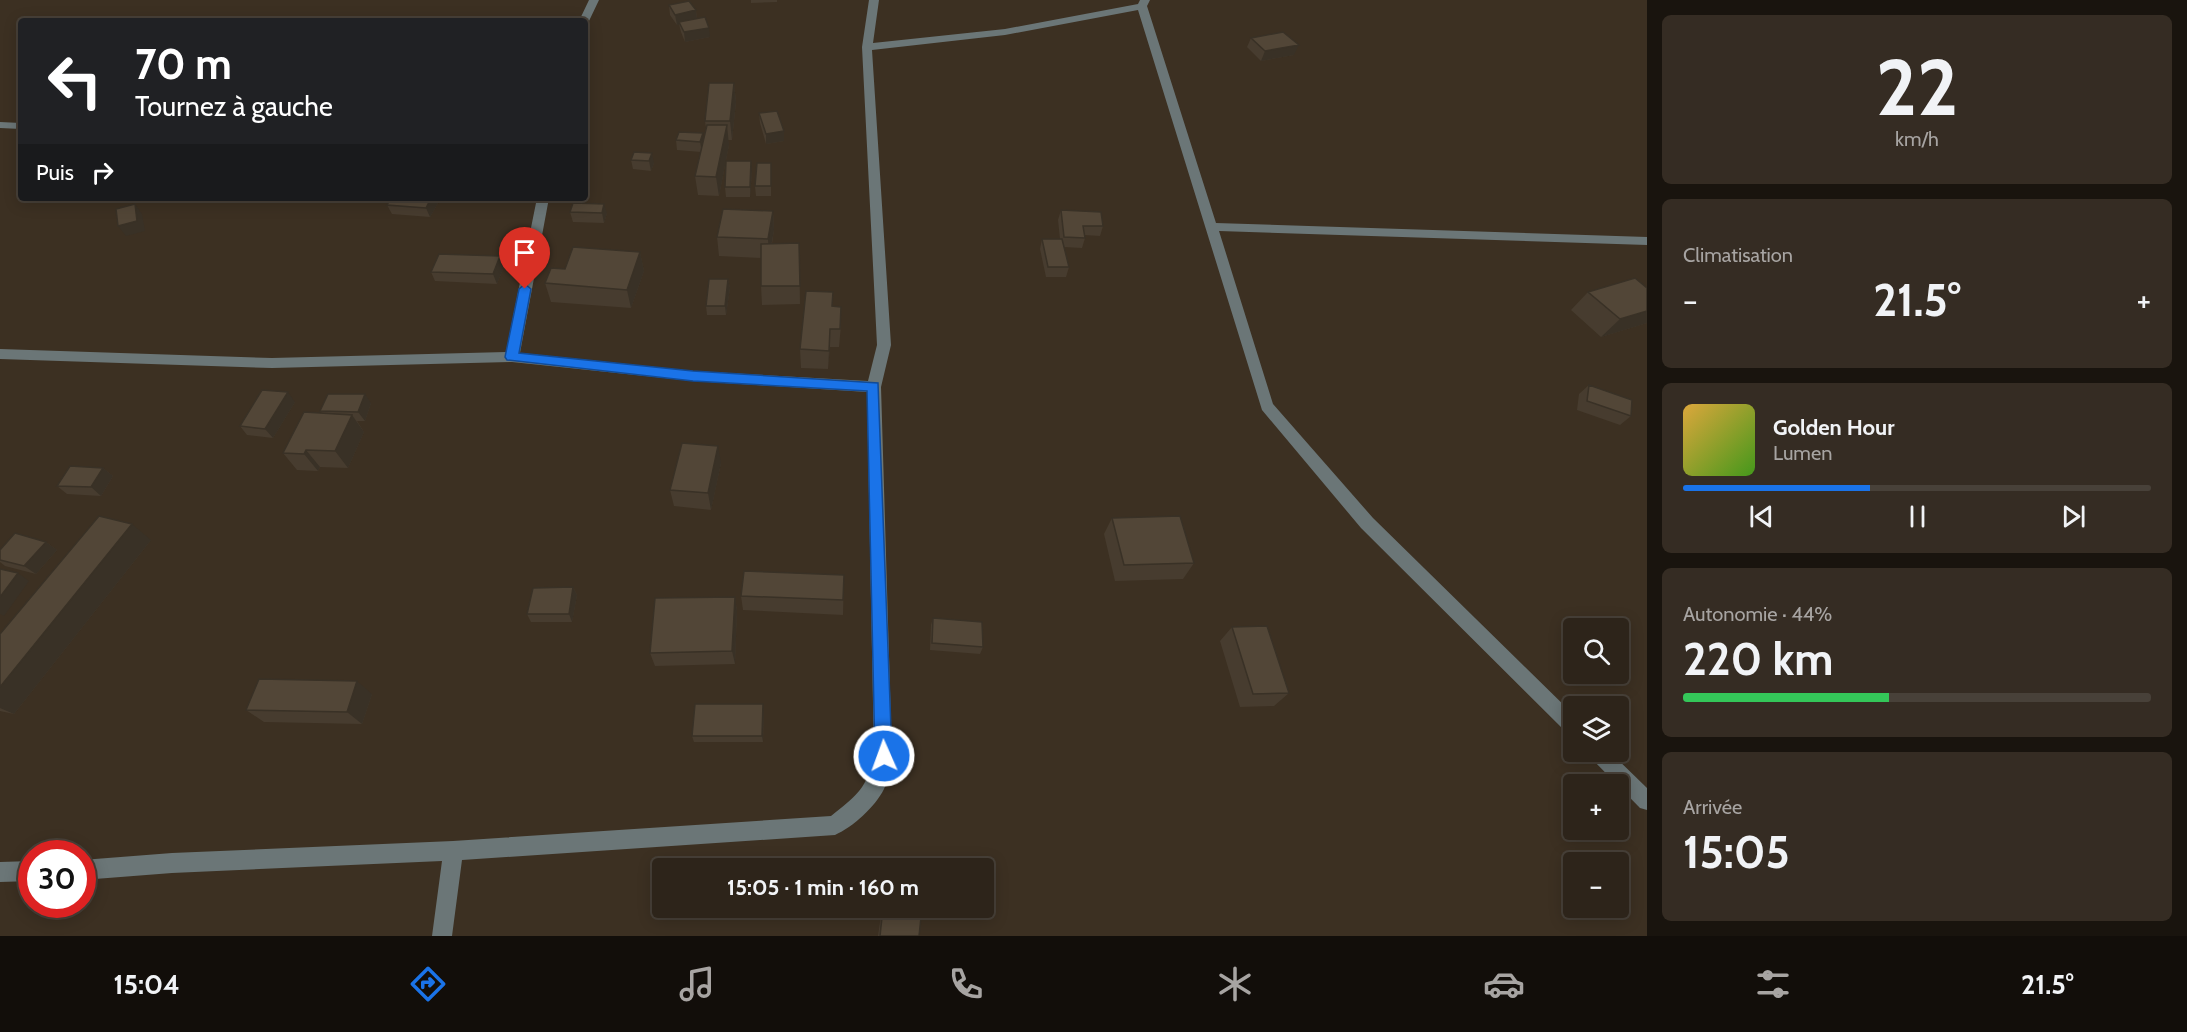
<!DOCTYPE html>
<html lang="fr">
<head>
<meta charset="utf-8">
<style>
  :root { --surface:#2d241a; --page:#352c23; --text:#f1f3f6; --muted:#a7a4a2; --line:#484139; --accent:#1a73e8 }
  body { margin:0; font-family:Cabin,sans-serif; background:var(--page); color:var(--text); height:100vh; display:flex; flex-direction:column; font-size:22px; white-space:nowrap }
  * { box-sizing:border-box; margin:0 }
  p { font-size:20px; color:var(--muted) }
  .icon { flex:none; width:33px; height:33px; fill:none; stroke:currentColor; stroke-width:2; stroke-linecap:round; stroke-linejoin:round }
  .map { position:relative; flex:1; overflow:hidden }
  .sheet { display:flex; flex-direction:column; gap:15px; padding:15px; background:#19140e; width:540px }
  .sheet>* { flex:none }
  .guide { position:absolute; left:18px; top:18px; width:570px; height:183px; border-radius:6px; box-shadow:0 3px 15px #0003,0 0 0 2px var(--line); background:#202124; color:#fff; overflow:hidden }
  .buttons { position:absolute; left:1563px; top:618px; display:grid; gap:12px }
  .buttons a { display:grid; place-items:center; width:66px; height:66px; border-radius:6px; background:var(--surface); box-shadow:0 3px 15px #0003,0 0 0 2px var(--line); font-size:30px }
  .speed { position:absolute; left:18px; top:840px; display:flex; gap:12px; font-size:30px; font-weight:700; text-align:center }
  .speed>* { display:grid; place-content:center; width:78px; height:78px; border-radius:50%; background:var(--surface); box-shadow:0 3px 15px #0003,0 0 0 2px var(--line); line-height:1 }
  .speed .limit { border:9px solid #d22; background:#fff; color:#111 }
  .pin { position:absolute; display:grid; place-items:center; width:51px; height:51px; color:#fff; margin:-62px -26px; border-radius:50% 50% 50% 0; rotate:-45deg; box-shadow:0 0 6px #0007 }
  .pin .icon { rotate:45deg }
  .me { position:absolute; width:66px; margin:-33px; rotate:358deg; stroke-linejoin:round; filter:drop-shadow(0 0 4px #0008) }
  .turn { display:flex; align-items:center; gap:21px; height:126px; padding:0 18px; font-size:27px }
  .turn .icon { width:78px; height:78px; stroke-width:2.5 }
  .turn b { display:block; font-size:42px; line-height:51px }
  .then { display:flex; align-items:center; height:57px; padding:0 18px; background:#0003; gap:12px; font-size:22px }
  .big { font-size:45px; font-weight:700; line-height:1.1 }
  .sheet .tile { flex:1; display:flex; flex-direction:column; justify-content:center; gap:9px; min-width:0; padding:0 21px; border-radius:9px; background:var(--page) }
  .sheet .dial { align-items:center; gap:0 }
  .dial b { font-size:78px; line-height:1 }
  .song { display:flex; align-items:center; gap:18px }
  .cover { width:72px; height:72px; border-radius:9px; background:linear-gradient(135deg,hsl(40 70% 55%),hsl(100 70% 35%)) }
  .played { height:6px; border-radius:3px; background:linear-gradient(90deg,var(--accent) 40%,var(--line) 40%) }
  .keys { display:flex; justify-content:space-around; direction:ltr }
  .heat { display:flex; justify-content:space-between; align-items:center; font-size:33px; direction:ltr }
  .charge { height:9px; border-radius:4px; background:linear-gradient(90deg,#34c759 44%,var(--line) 0) }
  .trip { position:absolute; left:652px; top:858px; width:342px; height:60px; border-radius:6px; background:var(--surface); box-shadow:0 3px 15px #0003,0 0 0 2px var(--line); font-weight:700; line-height:60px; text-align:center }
  .dock { display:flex; height:96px; justify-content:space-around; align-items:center; background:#120e0a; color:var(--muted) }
  .dock .icon { width:42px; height:42px }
  .dock .current { color:var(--accent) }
  .dock b { font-size:27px; color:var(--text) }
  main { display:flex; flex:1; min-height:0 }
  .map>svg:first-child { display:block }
</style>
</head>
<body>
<main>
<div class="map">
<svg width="1647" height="936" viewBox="0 0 1647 936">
  <rect width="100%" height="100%" fill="#3c3022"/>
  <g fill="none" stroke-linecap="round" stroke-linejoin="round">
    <path fill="#6b7677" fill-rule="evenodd" d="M 589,0 L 599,0 L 589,21 L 585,24 L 585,21 L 579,21 Z
      M 869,0 L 879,0 L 873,43 L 1005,29 L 1138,4 L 1140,0 L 1150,0 L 1147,6 L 1216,223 L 1647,237 L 1647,245 L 1219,231 L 1273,404 L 1373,518 L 1574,715 L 1574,737 L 1568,734 L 1361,528 L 1262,410 L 1138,10 L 1005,35 L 872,50 L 891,345 L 881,387 L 892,756 C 890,767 889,779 884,789 C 875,807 853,827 835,835 L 462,860 L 452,936 L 432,936 L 442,861 L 172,873 L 82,880 L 82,860 L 172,853 L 453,841 L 831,816 C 857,795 866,790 874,756 L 867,392 L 693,381 L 512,362 L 272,368 L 0,359 L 0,349 L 272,358 L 506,352 L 537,198 L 549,198 L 520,353 L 693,371 L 868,381 L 877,345 L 862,47 Z
      M 0,122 L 21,123 L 21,129 L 0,128 Z
      M 1588,752 L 1610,752 L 1647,788 L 1647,810 L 1640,808 L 1591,758 Z
      M 32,861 L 32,881 L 0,882 L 0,862 Z"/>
  </g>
  <path fill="#473c2f" d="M 751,0 L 777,0 L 777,2 L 751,3 Z
    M 669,5 L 696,10 L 697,19 L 710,37 L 685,42 L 681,32 L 679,24 L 677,25 L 670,15 Z
    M 1251,38 L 1294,55 L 1261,61 L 1247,47 Z
    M 734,83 L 736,102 L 732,140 L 728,140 L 729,145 L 719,196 L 698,195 L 695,176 L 701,152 L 677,150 L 676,140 L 703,140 L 706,128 L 705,121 Z
    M 759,113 L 784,141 L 766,144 L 760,123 Z
    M 634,152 L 654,163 L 651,171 L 633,169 L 631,160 Z
    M 771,163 L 771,196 L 756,196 L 755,186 Z
    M 752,171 L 750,197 L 726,197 L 725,187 Z
    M 391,198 L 441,198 L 430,217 L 392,214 L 387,205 Z
    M 1061,210 L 1103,226 L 1100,236 L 1084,235 L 1085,238 L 1082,248 L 1064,247 L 1069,267 L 1066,277 L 1046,277 L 1040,249 L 1042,239 L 1060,239 L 1058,220 Z
    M 773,211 L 774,230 L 772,244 L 799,243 L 800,304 L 762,305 L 761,286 L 761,258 L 719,256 L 717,237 Z
    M 570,212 L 607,213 L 604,223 L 573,222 Z
    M 640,252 L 644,271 L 631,308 L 551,302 L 545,283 L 565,269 Z
    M 504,266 L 497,284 L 435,281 L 431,272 Z
    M 728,279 L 730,288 L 726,315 L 707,315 L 706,306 Z
    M 1588,292 L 1647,323 L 1601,337 L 1571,310 Z
    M 833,306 L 841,325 L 839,347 L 830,347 L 828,369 L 801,368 L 800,349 Z
    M 1589,385 L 1631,416 L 1620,425 L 1577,410 L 1579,394 Z
    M 295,402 L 273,438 L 247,435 L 240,426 Z
    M 371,403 L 365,421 L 357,421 L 364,432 L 348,468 L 320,467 L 318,471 L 297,470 L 283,453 L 322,413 L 320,411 Z
    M 721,463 L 711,510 L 674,506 L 670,490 Z
    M 103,468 L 113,476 L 101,496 L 67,494 L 57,486 Z
    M 1112,518 L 1194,563 L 1183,579 L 1115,581 L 1104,534 Z
    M 151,540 L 14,714 L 0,711 L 0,634 Z
    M 46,542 L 57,550 L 36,574 L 5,566 L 0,562 L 0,550 Z
    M 844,575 L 843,615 L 743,610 L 741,596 Z
    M 573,587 L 577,595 L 572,622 L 531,622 L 527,614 Z
    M 735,597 L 737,611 L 735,664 L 655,666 L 650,653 Z
    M 933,618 L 983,647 L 980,654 L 930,650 L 931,625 Z
    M 1232,627 L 1289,693 L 1274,706 L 1240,707 L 1220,641 Z
    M 372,694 L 362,724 L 264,722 L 246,710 Z
    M 764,710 L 763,742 L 694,742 L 692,736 Z
    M 882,908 L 922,908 L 919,936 L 878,936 Z"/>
  <path fill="#393126" d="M 696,10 L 697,20 L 677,25 L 675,15 Z
    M 709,28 L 710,37 L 685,42 L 684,32 Z
    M 1299,45 L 1294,55 L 1261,61 L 1265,51 Z
    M 734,83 L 736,102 L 732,140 L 730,121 Z
    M 727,125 L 729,145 L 719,196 L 716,177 Z
    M 784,131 L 784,141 L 766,144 L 766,134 Z
    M 703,133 L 704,143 L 702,152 L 700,142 Z
    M 652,153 L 654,163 L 651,171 L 649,161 Z
    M 751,161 L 752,171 L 750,197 L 750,187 Z
    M 431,198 L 441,198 L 430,217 L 426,208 Z
    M 135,204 L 142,214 L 145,231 L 126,236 L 118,226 Z
    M 604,204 L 607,213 L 604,223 L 602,213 Z
    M 773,211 L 774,230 L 769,258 L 768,239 Z
    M 640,252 L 644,271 L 631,308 L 627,290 Z
    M 500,256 L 504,266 L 497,284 L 493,274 Z
    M 728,279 L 730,288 L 726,315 L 725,306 Z
    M 1647,311 L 1647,323 L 1601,337 L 1620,319 Z
    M 830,329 L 830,347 L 828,369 L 829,351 Z
    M 288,392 L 295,402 L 273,438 L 265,429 Z
    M 365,394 L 371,403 L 365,421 L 358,412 Z
    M 352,415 L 364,432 L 348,468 L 335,451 Z
    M 718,446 L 721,463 L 711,510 L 708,493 Z
    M 306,450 L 320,467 L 318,471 L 304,454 Z
    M 103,468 L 113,476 L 101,496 L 91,487 Z
    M 132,524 L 151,540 L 14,714 L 0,708 L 0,687 Z
    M 46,542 L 57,550 L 36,574 L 24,566 Z
    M 18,573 L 29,581 L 4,616 L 0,614 L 0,597 Z
    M 573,587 L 577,595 L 572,622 L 569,614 Z
    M 735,597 L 737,611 L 735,664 L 732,651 Z
    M 357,681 L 372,694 L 362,724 L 347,712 Z
    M 763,704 L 764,710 L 763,742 L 762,736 Z"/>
  <path fill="#524637" stroke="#393126" stroke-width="1.5" d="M 689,1 L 696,10 L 675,15 L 669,5 Z
    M 705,17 L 709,28 L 684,32 L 679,22 Z
    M 1283,32 L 1299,45 L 1265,51 L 1251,38 Z
    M 709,83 L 734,83 L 730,121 L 705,121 Z
    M 777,111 L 784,131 L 766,134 L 759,113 Z
    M 707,125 L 727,125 L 716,177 L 695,176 Z
    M 679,132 L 703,133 L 700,142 L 676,140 Z
    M 634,152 L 652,153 L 649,161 L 631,160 Z
    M 726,161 L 751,161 L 750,187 L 725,187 Z
    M 757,163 L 771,163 L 771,186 L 755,186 Z
    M 391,198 L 431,198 L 426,208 L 387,205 Z
    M 573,203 L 604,204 L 602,213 L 570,212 Z
    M 135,204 L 137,221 L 118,226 L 116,209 Z
    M 723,209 L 773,211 L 768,239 L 717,237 Z
    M 1061,210 L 1101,212 L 1103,226 L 1083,226 L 1085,238 L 1064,237 Z
    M 1042,239 L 1062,239 L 1069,267 L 1048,267 Z
    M 799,243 L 800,286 L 761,286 L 761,244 Z
    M 573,247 L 640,252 L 627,290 L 545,283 L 551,268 L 565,269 Z
    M 439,254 L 500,256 L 493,274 L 431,272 Z
    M 1635,278 L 1647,288 L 1647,311 L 1620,319 L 1588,292 Z
    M 709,279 L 728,279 L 725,306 L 706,306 Z
    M 806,291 L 833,292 L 832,306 L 841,307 L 840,329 L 830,329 L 829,351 L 800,349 Z
    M 1589,385 L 1632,400 L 1631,416 L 1587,401 Z
    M 262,390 L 288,392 L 265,429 L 240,426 Z
    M 328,394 L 365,394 L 358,412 L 320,411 Z
    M 304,412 L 352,415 L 335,451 L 306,450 L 304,454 L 283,453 Z
    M 682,443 L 718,446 L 708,493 L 670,490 Z
    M 70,466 L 103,468 L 91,487 L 57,486 Z
    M 99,516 L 132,524 L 0,687 L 0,634 Z
    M 1180,516 L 1194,563 L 1124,565 L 1112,518 Z
    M 15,533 L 46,542 L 24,566 L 0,560 L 0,550 Z
    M 0,569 L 18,573 L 0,597 Z
    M 744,571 L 844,575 L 843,600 L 741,596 Z
    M 573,587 L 569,614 L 527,614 L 533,588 Z
    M 735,597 L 732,651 L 650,653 L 655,598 Z
    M 933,618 L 982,622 L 983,647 L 932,643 Z
    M 1267,626 L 1289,693 L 1253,694 L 1232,627 Z
    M 259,679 L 357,681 L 347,712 L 246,710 Z
    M 695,704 L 763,704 L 762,736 L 692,736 Z
    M 883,908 L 922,908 L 919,936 L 880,936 Z"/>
  <path fill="#1a73e8" stroke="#114b97" stroke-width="1.5" d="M 525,284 L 531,289 L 519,353 L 693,371 L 878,383 L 892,756 L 889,762 L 884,765 L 878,762 L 875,756 L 867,391 L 693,381 L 507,360 L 505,357 L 519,289 Z"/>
</svg>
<div class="buttons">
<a><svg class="icon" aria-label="search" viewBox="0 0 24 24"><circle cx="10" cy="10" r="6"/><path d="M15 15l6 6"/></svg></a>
<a><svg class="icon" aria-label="layers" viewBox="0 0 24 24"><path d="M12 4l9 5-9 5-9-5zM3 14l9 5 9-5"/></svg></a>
<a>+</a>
<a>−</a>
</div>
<div class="speed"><div class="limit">30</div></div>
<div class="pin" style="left:525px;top:289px;background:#d93025"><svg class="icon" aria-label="arrive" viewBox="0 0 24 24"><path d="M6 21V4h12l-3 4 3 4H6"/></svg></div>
<svg class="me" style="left:884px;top:756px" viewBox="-20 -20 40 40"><circle r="17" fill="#1a73e8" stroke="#fff" stroke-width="3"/><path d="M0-11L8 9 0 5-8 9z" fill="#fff"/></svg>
<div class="trip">15:05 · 1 min · 160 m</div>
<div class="guide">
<div class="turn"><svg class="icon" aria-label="left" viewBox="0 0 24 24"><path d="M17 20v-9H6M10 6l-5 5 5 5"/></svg><div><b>70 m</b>Tournez à gauche</div></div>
<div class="then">Puis<svg class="icon" aria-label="right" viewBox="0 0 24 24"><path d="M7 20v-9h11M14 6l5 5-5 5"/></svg></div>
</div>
</div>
<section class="sheet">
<div class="tile dial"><b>22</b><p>km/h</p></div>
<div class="tile"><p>Climatisation</p>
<div class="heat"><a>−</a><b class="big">21.5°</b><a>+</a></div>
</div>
<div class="tile">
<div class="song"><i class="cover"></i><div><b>Golden Hour</b><p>Lumen</p></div></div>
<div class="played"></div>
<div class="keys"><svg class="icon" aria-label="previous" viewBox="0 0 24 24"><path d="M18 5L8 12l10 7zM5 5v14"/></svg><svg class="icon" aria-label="pause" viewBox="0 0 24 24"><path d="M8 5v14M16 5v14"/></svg><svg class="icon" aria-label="next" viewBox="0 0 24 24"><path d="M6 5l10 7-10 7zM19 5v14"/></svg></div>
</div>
<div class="tile"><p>Autonomie · 44%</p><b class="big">220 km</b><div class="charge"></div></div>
<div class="tile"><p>Arrivée</p><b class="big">15:05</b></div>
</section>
</main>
<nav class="dock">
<b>15:04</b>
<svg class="icon current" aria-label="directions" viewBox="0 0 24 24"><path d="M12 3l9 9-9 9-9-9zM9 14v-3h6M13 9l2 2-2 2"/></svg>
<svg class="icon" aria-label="music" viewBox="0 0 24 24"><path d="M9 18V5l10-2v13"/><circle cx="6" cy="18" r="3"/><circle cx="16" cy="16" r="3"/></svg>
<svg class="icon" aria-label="phone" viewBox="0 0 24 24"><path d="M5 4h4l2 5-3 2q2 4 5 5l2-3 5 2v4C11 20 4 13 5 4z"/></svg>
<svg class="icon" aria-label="climate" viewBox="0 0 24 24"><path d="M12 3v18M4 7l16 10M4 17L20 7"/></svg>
<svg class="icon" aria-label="car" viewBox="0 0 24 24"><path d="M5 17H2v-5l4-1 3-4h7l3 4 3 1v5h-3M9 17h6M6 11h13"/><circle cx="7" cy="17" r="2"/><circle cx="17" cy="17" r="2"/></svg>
<svg class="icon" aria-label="filters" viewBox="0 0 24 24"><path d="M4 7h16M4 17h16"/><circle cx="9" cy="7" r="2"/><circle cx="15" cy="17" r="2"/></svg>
<b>21.5°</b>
</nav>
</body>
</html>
